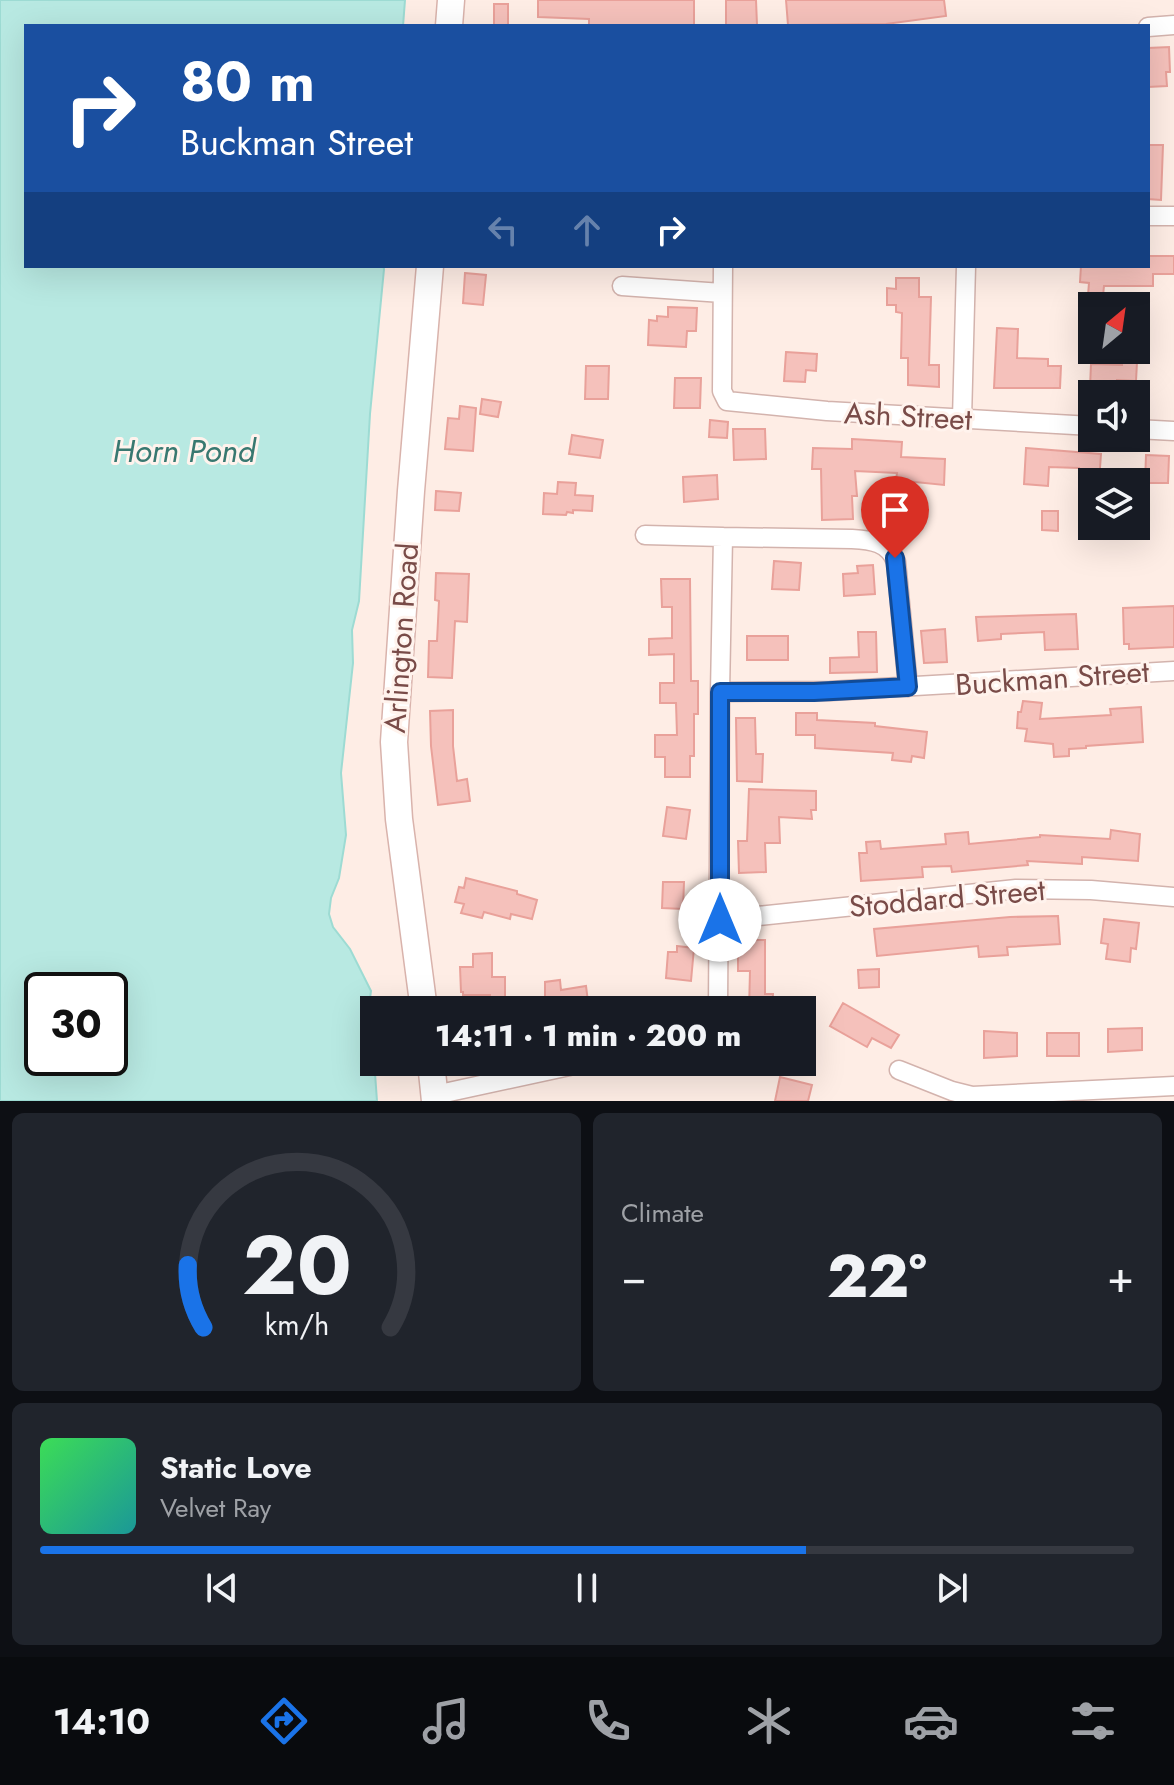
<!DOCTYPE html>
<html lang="en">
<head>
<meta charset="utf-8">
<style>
  :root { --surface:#171b24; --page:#20242c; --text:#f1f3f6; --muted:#9ea1a6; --line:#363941; --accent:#1a73e8 }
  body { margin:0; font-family:Jost,sans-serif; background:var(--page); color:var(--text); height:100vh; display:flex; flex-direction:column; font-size:30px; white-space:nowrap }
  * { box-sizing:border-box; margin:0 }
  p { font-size:26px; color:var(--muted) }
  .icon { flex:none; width:44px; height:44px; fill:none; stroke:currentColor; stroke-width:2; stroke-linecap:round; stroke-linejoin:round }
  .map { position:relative; height:1101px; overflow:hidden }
  .sheet { display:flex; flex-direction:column; gap:12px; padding:12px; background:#0d0f14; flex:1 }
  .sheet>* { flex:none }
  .hud { position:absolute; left:24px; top:24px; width:1126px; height:244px; border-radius:0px; box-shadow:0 8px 32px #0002; background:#1a4fa0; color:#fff; overflow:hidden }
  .needle { width:52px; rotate:29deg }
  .controls { position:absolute; left:1078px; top:292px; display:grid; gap:16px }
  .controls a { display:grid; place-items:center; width:72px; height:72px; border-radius:0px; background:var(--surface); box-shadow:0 8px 32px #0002; font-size:40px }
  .speed { position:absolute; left:24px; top:972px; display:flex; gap:16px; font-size:40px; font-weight:700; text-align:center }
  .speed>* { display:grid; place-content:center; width:104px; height:104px; border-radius:50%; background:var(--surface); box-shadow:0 8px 32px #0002; line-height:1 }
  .speed .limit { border:4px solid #111; border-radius:12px; background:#fff; color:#111 }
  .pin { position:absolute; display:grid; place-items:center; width:68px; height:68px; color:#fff; margin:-82px -34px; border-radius:50% 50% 50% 0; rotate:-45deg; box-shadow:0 0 8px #0007 }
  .pin .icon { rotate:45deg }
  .me { position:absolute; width:88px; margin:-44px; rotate:0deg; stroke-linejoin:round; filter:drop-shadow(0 0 6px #0008) }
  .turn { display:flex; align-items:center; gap:28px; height:168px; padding:0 24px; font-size:36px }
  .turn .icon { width:104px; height:104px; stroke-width:2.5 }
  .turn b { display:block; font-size:56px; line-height:68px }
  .lanes { display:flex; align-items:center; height:76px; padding:0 24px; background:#0003; justify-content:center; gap:40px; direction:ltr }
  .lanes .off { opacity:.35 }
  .big { font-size:60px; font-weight:800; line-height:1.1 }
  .sheet .widget { flex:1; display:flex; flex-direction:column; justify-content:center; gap:12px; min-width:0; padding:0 28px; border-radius:12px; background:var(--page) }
  .sheet .dial { align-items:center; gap:0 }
  .dial svg { height:208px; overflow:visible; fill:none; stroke:var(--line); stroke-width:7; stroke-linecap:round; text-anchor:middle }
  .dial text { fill:var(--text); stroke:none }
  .song { display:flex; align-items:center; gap:24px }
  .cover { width:96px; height:96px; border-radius:12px; background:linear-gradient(135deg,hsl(130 70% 55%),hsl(180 70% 35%)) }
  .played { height:8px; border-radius:4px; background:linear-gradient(90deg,var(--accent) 70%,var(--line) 70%) }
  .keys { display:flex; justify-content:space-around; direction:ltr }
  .heat { display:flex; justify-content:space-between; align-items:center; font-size:44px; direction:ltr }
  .sheet .tiles { flex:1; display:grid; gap:12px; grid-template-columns:1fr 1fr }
  .widget:last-child { grid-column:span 2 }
  .trip { position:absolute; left:360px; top:996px; width:456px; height:80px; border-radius:0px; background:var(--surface); box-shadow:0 8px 32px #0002; font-weight:800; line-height:80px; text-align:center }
  .dock { display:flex; height:128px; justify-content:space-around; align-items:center; background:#090b0e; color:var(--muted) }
  .dock .icon { width:56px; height:56px }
  .dock .on { color:var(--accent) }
  .dock b { font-size:36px; color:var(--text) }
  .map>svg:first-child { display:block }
</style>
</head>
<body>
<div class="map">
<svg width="1174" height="1101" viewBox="0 0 1174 1101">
  <rect width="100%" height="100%" fill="#feede5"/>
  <path fill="#b8e9e2" stroke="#9ddbd3" stroke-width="2" fill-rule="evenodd" d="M 0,0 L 405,0 L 403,26 L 26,26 L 26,266 L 383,266 L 384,269 L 370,414 L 359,601 L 352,630 L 353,663 L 341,773 L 346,835 L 339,878 L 331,898 L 329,914 L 333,927 L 350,949 L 371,991 L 365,1035 L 373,1045 L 377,1101 L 0,1101 ZM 42,990 L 110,990 L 110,1058 L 42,1058 Z"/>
  <path fill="#f5c1bb" stroke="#e9a19a" stroke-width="2" d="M 538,0 L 694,0 L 694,26 L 589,26 L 589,19 L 538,17 Z
    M 726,0 L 756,0 L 757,25 L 726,26 Z
    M 786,0 L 944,0 L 946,16 L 886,24 L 788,25 Z
    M 494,4 L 508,4 L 508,26 L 494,26 Z
    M 1169,47 L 1170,72 L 1166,72 L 1167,86 L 1148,87 L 1148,48 Z
    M 1148,145 L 1163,145 L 1161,200 L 1148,199 Z
    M 1148,256 L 1174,256 L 1174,274 L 1153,274 L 1153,286 L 1104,286 L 1103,296 L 1088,295 L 1089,283 L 1080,282 L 1081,266 L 1148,266 Z
    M 465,273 L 486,275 L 483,305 L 463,303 Z
    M 896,278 L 919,278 L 919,297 L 931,297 L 929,365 L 939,365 L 939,387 L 908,385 L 908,358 L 901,358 L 902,313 L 896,312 L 896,305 L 887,305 L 887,288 L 896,289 Z
    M 668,307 L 697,308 L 696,331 L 687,331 L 686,347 L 648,345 L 649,320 L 657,321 L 657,316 L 668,317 Z
    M 997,328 L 1018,329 L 1017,358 L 1048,359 L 1048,366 L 1061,366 L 1060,388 L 994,388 Z
    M 786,352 L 817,354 L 816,371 L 806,370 L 805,382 L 784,381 Z
    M 1122,362 L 1137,362 L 1136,381 L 1117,380 L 1117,389 L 1090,388 L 1091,364 L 1122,365 Z
    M 586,366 L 609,366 L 608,399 L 585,399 Z
    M 675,378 L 701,378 L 700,408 L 674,408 Z
    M 482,399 L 501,402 L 498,417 L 480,414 Z
    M 460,406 L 476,408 L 473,451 L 445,449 L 448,418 L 459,419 Z
    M 710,420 L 728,422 L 727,438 L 709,437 Z
    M 733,429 L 765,429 L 766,459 L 734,460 Z
    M 572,435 L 603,440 L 600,458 L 569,454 Z
    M 852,439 L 902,442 L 901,457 L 945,459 L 944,485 L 896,480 L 897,473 L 855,471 L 857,496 L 852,496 L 853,519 L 822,520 L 821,469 L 812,469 L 813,448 L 852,449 Z
    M 1026,448 L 1101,454 L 1099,482 L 1079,480 L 1079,468 L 1049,467 L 1048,486 L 1024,484 Z
    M 1146,455 L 1169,456 L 1168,483 L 1145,483 Z
    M 717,475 L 718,499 L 684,502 L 683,477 Z
    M 558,482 L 576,483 L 575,495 L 593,496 L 592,511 L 573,510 L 573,513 L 567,512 L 566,515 L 543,514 L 544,493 L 557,494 Z
    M 436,491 L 461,493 L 459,511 L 435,510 Z
    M 1042,511 L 1058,511 L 1058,531 L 1042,530 Z
    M 774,561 L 801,563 L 799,590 L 772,589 Z
    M 873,565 L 875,594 L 844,596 L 843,574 L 858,573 L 857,566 Z
    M 436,573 L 469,574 L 467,622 L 455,621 L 452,678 L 428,677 L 429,641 L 437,641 L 439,601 L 435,600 Z
    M 661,579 L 690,579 L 691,681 L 698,681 L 698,714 L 694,714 L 694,756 L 690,756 L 690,777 L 665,777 L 665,757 L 655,757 L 655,735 L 677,735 L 676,703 L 660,703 L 660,683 L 674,683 L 674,654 L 649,655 L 649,639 L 672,638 L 672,607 L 662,607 Z
    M 1174,606 L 1174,647 L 1129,649 L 1129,644 L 1124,644 L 1123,608 Z
    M 1076,614 L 1078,649 L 1045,650 L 1044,632 L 1001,634 L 1001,639 L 978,641 L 976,617 Z
    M 945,629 L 947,662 L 924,663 L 921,631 Z
    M 858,632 L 876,632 L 877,672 L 830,673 L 830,658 L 859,657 Z
    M 747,636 L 788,636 L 788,660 L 747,660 Z
    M 1023,701 L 1042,703 L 1040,719 L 1111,715 L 1110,709 L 1141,707 L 1143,742 L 1086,746 L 1086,748 L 1069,749 L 1069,756 L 1054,757 L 1053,744 L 1025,741 L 1027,729 L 1017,728 L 1018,712 L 1021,712 Z
    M 453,710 L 453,746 L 457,781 L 467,779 L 470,801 L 438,805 L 431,746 L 430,711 Z
    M 796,713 L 817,713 L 817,720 L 875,723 L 875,726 L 927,732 L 924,758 L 912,756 L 911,762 L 892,760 L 893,753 L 815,748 L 815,735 L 796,735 Z
    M 736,718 L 755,718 L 756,754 L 763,754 L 762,782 L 737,781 Z
    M 749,789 L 816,791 L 816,810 L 811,810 L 812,819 L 779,817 L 780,843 L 765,843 L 766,872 L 739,873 L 738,841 L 747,841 Z
    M 667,807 L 690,810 L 686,839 L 663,836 Z
    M 1111,830 L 1140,834 L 1138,861 L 1082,857 L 1082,864 L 1027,861 L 1028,865 L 952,872 L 951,866 L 922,867 L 923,877 L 861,881 L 859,853 L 867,853 L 866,842 L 880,841 L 881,849 L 946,844 L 945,834 L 968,832 L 969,844 L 1040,837 L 1040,835 L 1110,839 Z
    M 466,878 L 517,891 L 517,894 L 537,900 L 532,919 L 511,914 L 510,919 L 484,912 L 482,918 L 461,913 L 464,904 L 455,902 L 459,887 L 464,888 Z
    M 663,882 L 684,882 L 683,909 L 662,908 Z
    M 1058,916 L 1060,944 L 1007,947 L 1008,955 L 979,957 L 978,946 L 877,956 L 874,929 L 1010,917 Z
    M 1104,919 L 1139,923 L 1136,949 L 1131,948 L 1130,962 L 1106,959 L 1108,944 L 1101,943 Z
    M 738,940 L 765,940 L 765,994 L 773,994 L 772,1010 L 749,1010 L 750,971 L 738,971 Z
    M 677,946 L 694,948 L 691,981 L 666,978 L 668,952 L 677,952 Z
    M 492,953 L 492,977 L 505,977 L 505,998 L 490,998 L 490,995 L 463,995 L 463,992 L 461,992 L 460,967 L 473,967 L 473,954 Z
    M 879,969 L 879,987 L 859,988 L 858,970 Z
    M 560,980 L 561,990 L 586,986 L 589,1010 L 545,1010 L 545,982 Z
    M 843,1003 L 899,1035 L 891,1048 L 872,1038 L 867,1047 L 830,1026 Z
    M 1142,1028 L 1142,1050 L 1108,1052 L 1108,1029 Z
    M 984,1031 L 1017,1033 L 1017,1056 L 984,1058 Z
    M 1047,1033 L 1079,1033 L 1079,1056 L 1047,1056 Z
    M 780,1077 L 812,1085 L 808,1101 L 775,1101 Z"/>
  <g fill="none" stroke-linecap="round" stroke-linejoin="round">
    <g stroke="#d3b3ad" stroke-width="21">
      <path id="street" d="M 1148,27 L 1174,25
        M 1148,216 L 1174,216
        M 723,266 L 722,391 L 727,401 L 827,411 L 1092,426
        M 622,286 L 722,293
        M 962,419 L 966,266
        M 1136,429 L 1174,431
        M 645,535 L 723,537
        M 720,692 L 723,537 L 852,539 C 871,540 889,542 896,562 L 908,687
        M 720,920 L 1016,889 L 1091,890 L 1174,897
        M 718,1010 L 720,692 L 830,691 L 1174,671
        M 899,1070 L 952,1091 L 972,1096 L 1174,1086
        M 435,1095 L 588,1062"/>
    </g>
    <g stroke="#d9b3ac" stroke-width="29">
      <path id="secondary" d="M 449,26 L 451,0
        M 424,1010 L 399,819 L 394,742 L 411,491 L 430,266
        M 431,1062 L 435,1101"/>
    </g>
    <use href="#street" stroke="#fff" stroke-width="18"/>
    <use href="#secondary" stroke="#fff" stroke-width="26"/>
  </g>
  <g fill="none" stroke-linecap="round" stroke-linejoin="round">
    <g stroke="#114b97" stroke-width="20">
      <path id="route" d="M 720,920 L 720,692 L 814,692 L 908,687 L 895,558"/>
    </g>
    <use href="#route" stroke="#1a73e8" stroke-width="14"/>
  </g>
  <g text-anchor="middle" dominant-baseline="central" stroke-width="6" stroke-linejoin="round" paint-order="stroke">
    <g font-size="30" fill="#794b48" stroke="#fff3ed">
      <text transform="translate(908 416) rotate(3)">Ash Street</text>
      <text transform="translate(401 638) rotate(-86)">Arlington Road</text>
      <text transform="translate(1052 678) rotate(-4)">Buckman Street</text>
      <text transform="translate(947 898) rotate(-5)">Stoddard Street</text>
    </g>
    <g font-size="32" font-style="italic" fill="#387870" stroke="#fff3ed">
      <text x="184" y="451">Horn Pond</text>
    </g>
  </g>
</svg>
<div class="controls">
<a><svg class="needle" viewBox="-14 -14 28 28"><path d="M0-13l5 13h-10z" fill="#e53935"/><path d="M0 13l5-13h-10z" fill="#9ea1a6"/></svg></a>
<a><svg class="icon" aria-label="sound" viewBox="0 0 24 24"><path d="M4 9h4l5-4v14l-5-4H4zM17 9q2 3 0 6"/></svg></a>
<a><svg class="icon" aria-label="layers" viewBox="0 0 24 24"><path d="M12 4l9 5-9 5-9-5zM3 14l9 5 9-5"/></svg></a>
</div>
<div class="speed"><div class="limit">30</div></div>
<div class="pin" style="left:895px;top:558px;background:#d93025"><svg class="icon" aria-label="arrive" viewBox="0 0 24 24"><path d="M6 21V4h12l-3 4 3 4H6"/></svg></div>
<svg class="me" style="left:720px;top:920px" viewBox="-20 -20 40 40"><circle r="19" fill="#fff"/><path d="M0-13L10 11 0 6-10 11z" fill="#1a73e8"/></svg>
<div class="trip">14:11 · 1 min · 200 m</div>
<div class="hud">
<div class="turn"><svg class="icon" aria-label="right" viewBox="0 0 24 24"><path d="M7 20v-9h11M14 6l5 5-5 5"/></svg><div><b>80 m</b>Buckman Street</div></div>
<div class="lanes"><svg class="icon off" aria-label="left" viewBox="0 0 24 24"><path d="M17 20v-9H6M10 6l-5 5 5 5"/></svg><svg class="icon off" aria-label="ahead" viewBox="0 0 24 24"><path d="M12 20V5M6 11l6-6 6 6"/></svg><svg class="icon" aria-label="right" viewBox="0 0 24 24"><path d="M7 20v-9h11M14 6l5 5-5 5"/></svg></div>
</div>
</div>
<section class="sheet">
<div class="tiles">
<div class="widget dial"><svg viewBox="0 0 100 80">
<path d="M14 69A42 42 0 1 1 86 69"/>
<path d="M14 69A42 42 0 0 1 8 45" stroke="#1a73e8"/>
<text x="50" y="56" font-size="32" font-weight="700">20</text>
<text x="50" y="72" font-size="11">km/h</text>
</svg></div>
<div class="widget"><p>Climate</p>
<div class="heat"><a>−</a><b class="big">22°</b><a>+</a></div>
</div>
<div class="widget">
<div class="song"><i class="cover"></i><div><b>Static Love</b><p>Velvet Ray</p></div></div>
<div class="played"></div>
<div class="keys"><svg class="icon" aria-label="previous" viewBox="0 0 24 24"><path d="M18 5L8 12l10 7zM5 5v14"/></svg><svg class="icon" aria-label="pause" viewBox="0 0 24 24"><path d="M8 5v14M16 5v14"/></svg><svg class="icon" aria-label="next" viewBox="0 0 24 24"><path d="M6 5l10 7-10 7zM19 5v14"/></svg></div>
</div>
</div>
</section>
<nav class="dock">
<b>14:10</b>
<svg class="icon on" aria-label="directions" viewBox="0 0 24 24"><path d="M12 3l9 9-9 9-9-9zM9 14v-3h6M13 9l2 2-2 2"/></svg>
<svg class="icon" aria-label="music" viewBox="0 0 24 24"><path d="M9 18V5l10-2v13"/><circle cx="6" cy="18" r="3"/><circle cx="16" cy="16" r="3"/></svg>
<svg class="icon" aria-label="phone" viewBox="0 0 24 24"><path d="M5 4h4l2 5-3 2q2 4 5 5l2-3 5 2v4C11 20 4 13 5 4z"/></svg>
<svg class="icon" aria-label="climate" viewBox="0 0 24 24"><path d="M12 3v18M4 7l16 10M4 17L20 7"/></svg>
<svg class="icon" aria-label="car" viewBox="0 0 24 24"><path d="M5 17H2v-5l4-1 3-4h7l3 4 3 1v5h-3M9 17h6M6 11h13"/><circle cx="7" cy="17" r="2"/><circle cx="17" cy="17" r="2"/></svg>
<svg class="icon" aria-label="filters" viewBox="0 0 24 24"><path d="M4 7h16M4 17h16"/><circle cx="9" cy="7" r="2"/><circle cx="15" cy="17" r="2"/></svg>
</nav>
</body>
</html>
